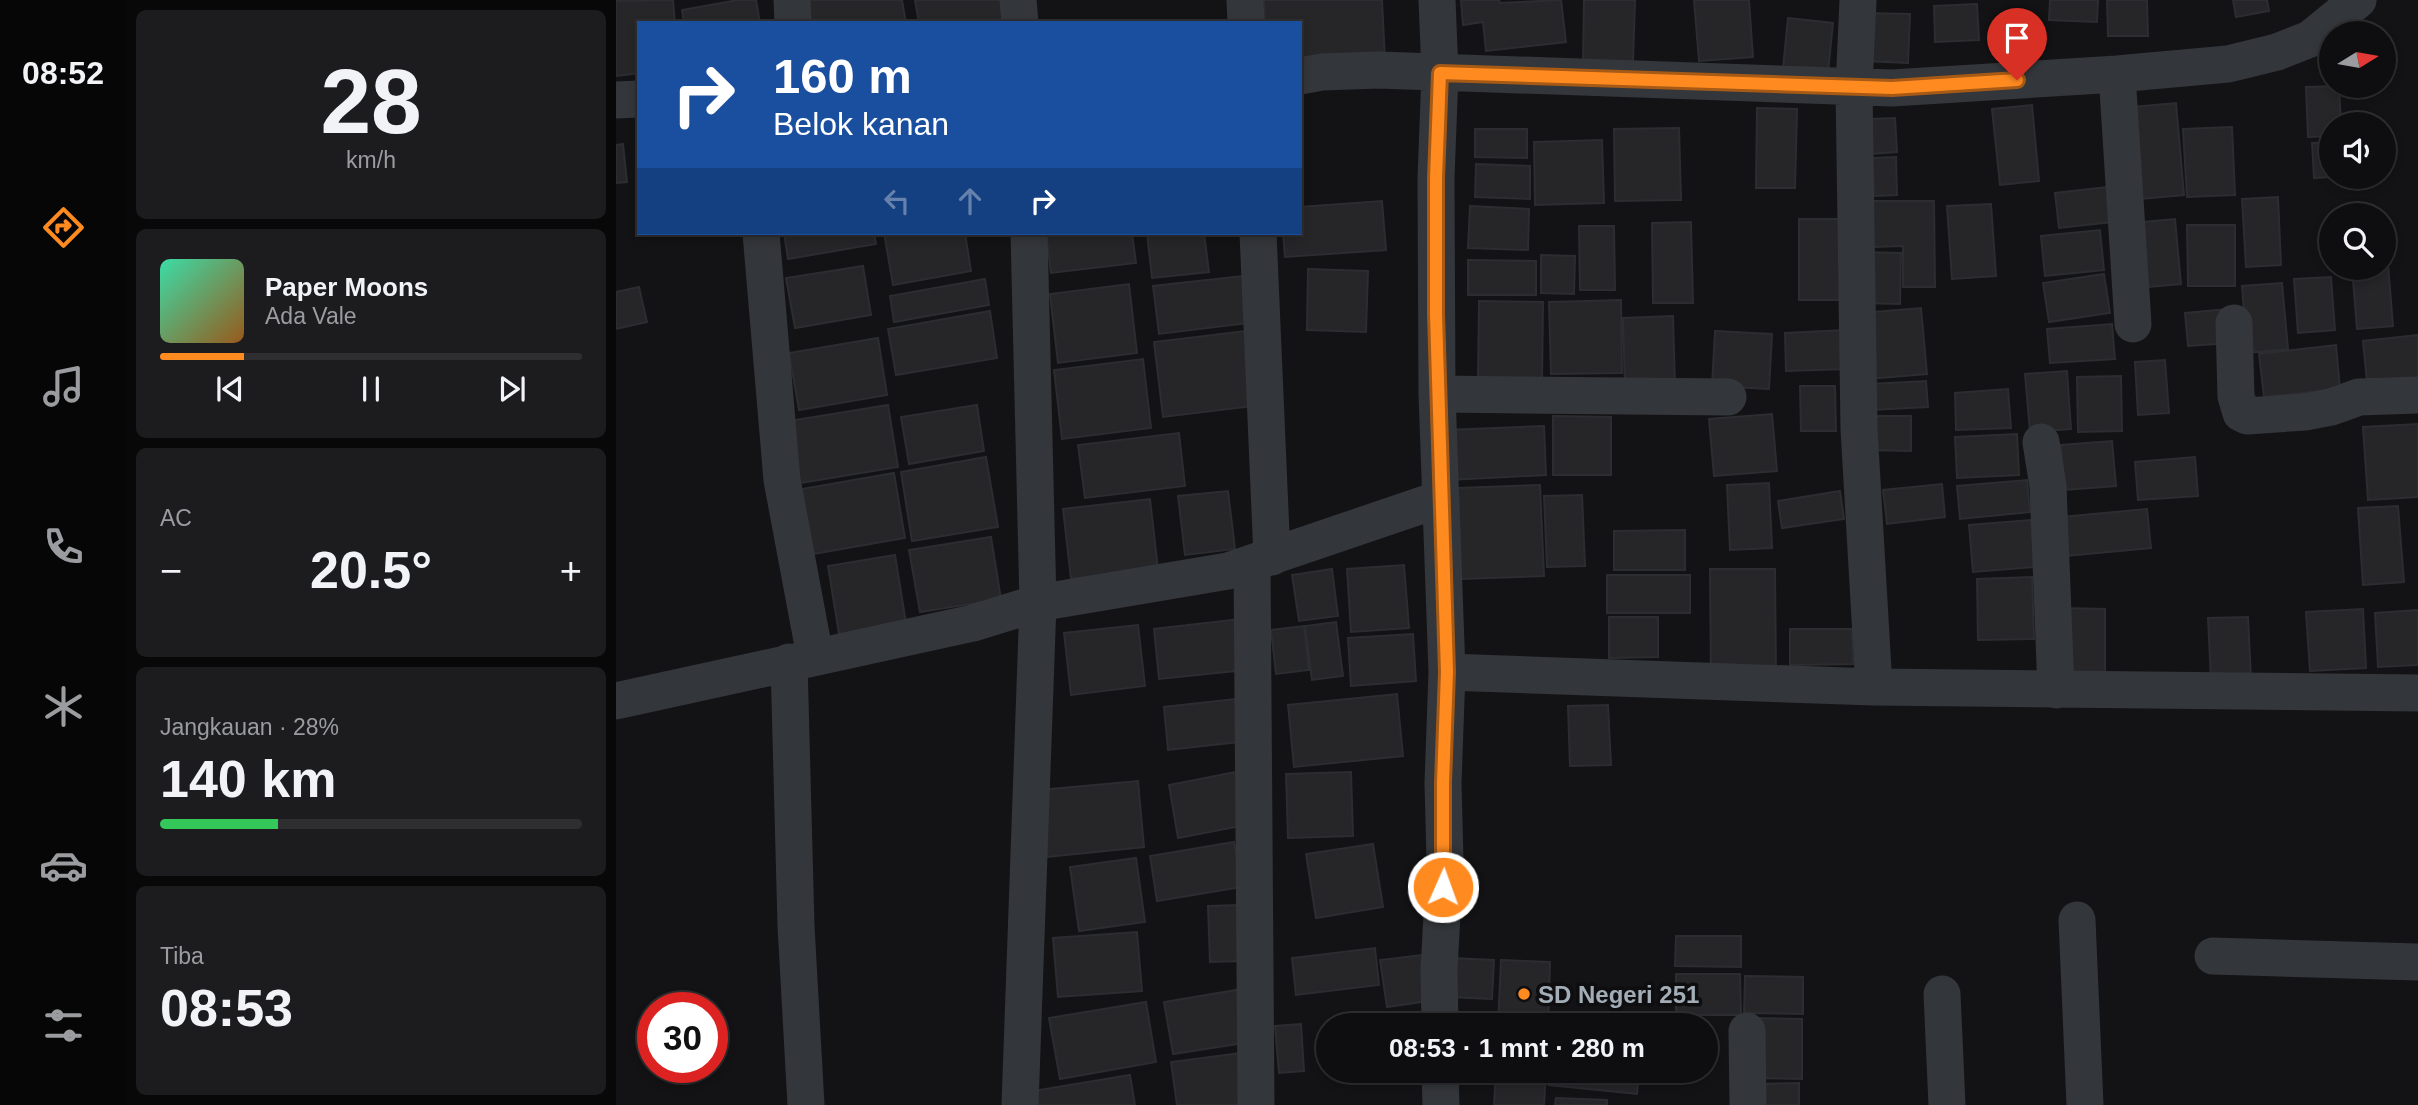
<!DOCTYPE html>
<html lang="id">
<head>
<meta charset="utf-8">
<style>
  :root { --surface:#0e0e10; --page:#1c1c1e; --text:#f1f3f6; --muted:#9b9c9f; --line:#2e2e30; --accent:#ff8a20 }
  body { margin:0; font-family:Arial,sans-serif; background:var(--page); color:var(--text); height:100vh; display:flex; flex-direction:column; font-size:26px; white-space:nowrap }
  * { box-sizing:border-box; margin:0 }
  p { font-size:23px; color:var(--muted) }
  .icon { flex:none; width:38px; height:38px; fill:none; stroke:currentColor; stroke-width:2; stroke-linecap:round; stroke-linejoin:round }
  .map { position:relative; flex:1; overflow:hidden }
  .panel { display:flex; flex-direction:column; gap:10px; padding:10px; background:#080809; width:490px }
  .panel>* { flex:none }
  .guide { position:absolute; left:21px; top:21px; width:665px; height:214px; border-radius:0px; box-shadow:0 4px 10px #0003,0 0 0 2px var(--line); background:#1a4fa0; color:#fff; overflow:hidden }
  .needle { width:46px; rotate:79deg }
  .buttons { position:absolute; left:1703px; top:21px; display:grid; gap:14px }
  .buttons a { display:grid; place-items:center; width:77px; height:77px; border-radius:50%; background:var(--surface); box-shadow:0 4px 10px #0003,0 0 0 2px var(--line); font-size:35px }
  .speed { position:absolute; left:21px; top:992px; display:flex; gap:14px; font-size:35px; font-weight:700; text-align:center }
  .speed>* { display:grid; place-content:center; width:91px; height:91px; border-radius:50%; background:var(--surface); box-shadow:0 4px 10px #0003,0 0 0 2px var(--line); line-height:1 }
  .speed .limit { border:10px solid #d22; background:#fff; color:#111 }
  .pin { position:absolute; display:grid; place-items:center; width:60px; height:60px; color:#fff; margin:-72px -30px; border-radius:50% 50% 50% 0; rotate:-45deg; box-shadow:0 0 7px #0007 }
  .pin .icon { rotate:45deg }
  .me { position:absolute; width:77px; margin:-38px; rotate:2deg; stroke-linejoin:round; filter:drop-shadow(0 0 5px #0008) }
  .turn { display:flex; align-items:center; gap:24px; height:147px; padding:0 21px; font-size:32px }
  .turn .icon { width:91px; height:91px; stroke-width:2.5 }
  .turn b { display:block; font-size:49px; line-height:60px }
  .lanes { display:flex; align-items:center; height:66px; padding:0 21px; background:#0003; justify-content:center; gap:35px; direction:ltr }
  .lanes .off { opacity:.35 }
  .big { font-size:52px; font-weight:600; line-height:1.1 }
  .panel .tile { flex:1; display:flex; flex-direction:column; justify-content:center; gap:10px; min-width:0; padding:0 24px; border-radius:10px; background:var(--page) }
  .panel .dial { align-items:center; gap:0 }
  .dial b { font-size:91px; line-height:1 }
  .song { display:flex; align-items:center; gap:21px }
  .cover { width:84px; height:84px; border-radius:10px; background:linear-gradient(135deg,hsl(160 70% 55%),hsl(30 70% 35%)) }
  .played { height:7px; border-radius:4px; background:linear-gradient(90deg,var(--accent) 20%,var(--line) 20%) }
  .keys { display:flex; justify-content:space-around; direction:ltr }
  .heat { display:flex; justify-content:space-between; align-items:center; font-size:38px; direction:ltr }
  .charge { height:10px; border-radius:5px; background:linear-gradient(90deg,#34c759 28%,var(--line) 0) }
  .trip { position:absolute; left:700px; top:1013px; width:402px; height:70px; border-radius:35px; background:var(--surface); box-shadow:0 4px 10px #0003,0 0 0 2px var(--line); font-weight:600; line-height:70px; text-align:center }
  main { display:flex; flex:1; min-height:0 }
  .dock { display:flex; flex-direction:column; width:126px; justify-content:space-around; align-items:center; background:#060606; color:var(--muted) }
  .dock .icon { width:49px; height:49px }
  .dock .on { color:var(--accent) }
  .dock b { font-size:32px; color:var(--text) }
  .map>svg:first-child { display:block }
</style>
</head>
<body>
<main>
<nav class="dock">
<b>08:52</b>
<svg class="icon on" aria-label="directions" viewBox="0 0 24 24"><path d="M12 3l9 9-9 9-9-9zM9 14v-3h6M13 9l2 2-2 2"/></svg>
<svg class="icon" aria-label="music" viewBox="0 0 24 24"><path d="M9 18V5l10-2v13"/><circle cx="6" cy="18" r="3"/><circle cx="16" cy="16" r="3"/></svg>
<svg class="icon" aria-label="phone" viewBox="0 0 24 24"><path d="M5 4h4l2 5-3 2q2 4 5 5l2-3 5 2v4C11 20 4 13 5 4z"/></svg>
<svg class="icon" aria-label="climate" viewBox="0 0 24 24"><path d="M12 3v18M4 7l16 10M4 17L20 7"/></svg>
<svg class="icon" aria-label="car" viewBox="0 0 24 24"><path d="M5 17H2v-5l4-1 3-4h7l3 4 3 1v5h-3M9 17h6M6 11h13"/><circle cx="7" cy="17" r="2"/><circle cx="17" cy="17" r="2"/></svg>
<svg class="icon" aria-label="filters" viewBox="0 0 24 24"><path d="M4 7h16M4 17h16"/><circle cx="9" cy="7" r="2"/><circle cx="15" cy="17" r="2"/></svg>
</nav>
<section class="panel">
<div class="tile dial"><b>28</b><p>km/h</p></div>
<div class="tile">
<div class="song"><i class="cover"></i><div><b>Paper Moons</b><p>Ada Vale</p></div></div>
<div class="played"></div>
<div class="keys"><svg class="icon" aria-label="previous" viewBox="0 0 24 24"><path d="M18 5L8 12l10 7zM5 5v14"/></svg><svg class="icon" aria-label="pause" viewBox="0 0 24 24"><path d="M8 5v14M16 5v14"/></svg><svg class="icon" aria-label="next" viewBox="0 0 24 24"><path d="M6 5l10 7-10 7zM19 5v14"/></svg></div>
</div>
<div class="tile"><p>AC</p>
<div class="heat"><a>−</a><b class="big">20.5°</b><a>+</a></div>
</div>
<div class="tile"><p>Jangkauan · 28%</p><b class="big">140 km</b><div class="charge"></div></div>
<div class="tile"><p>Tiba</p><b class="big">08:53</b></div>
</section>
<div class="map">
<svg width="1802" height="1105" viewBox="0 0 1802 1105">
  <rect width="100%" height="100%" fill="#131315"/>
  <path fill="#262629" stroke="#2c2d31" stroke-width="2" d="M 57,0 L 59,23 L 23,23 L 23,73 L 0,76 L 0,1 Z
    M 122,0 L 140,0 L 144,23 L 68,23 L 66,10 Z
    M 185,0 L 286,0 L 290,23 L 189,23 Z
    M 299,0 L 394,0 L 397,18 L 370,23 L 303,23 Z
    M 648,0 L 766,0 L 769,61 L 684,65 L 684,23 L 649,23 Z
    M 845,0 L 883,0 L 884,3 L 945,0 L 950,42 L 870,51 L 867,22 L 847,25 Z
    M 968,0 L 1019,0 L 1017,63 L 967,62 Z
    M 1078,0 L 1133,0 L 1137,57 L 1083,61 Z
    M 1434,0 L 1482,0 L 1481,22 L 1433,20 Z
    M 1491,0 L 1531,0 L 1532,36 L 1492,36 Z
    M 1617,0 L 1651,0 L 1653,11 L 1620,17 Z
    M 1361,4 L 1363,40 L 1319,42 L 1318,6 Z
    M 1249,13 L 1294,14 L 1292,63 L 1248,61 Z
    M 1172,18 L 1217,23 L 1212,73 L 1167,68 Z
    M 1723,86 L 1725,124 L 1715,124 L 1715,136 L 1692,137 L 1690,87 Z
    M 1560,103 L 1568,195 L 1513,200 L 1506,108 Z
    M 1416,105 L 1423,181 L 1384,185 L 1376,109 Z
    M 1141,108 L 1181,109 L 1179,188 L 1140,188 Z
    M 1279,118 L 1281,152 L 1254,154 L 1252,119 Z
    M 1616,127 L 1619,195 L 1571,197 L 1567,129 Z
    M 1063,128 L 1065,200 L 999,201 L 998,129 Z
    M 859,129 L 911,129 L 911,158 L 859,157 Z
    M 986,140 L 988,203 L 919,205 L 918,142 Z
    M 1715,142 L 1715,177 L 1698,178 L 1696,143 Z
    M 7,144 L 11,182 L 0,183 L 0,145 Z
    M 1280,157 L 1281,195 L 1258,196 L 1256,158 Z
    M 860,164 L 914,166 L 914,199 L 859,197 Z
    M 1491,187 L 1496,222 L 1443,228 L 1439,193 Z
    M 1662,197 L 1665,265 L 1630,267 L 1626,199 Z
    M 766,201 L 770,250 L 669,257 L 667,233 L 684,233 L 684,207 Z
    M 1257,201 L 1318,201 L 1319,287 L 1287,287 L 1287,246 L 1257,247 Z
    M 1375,204 L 1380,276 L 1336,279 L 1331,206 Z
    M 854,206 L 913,209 L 912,250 L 852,248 Z
    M 1183,219 L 1225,219 L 1225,300 L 1183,300 Z
    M 1559,219 L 1565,284 L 1521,288 L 1516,223 Z
    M 1075,222 L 1077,303 L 1037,303 L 1036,223 Z
    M 1571,225 L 1619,225 L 1619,286 L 1572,286 Z
    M 963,226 L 998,226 L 999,290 L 964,290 Z
    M 1484,230 L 1488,270 L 1429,276 L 1425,236 Z
    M 168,233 L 258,233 L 260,244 L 172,259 Z
    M 268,233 L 349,233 L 355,271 L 277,285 Z
    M 430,233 L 516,233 L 520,263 L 435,273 Z
    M 531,233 L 588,233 L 593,272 L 536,278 Z
    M 1245,252 L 1285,253 L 1284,304 L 1244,303 Z
    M 925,255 L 959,256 L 958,294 L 925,293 Z
    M 852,260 L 920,261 L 920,295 L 852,295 Z
    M 1768,264 L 1772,264 L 1777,326 L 1741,329 L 1736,268 L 1768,268 Z
    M 247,266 L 255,315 L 179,328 L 170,278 Z
    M 692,269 L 752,271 L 750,332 L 691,330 Z
    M 1488,274 L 1494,313 L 1433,322 L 1427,283 Z
    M 627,276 L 633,323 L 543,334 L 537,286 Z
    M 1715,277 L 1719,330 L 1682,333 L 1678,279 Z
    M 369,279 L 373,305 L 278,322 L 274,296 Z
    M 1666,283 L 1672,349 L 1631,353 L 1626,286 Z
    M 513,284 L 521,353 L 442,363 L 434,294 Z
    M 23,287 L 31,322 L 0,329 L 0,292 Z
    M 1005,300 L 1006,373 L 935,374 L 933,302 Z
    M 863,301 L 927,302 L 926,382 L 862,381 Z
    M 1305,308 L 1311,374 L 1252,379 L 1246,313 Z
    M 1612,309 L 1615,343 L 1572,346 L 1569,313 Z
    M 374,311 L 381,358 L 280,375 L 272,329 Z
    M 1057,316 L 1059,387 L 1009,388 L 1007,318 Z
    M 1496,324 L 1499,359 L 1434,363 L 1431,329 Z
    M 1229,330 L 1231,369 L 1170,371 L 1169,333 Z
    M 629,331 L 638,406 L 547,417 L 538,342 Z
    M 1099,331 L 1156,334 L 1153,389 L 1096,386 Z
    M 1802,335 L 1802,387 L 1752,392 L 1747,341 Z
    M 262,338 L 271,395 L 183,410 L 173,353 Z
    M 1720,345 L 1724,389 L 1648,397 L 1643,354 Z
    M 527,359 L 535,428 L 446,439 L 438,370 Z
    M 1549,360 L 1553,413 L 1522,415 L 1519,362 Z
    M 1451,371 L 1455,429 L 1414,432 L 1409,374 Z
    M 1505,376 L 1506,431 L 1462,432 L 1461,377 Z
    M 1310,381 L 1312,407 L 1256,410 L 1255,384 Z
    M 1184,386 L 1219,386 L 1220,431 L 1185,431 Z
    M 1392,389 L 1395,428 L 1340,430 L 1339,393 Z
    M 272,405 L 282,467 L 184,483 L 173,421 Z
    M 361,405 L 368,451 L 293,464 L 285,417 Z
    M 1156,414 L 1161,471 L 1098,476 L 1093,419 Z
    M 937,416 L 995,417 L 995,475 L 937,475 Z
    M 1249,416 L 1295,416 L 1295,451 L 1249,450 Z
    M 1802,424 L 1802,497 L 1752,500 L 1747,427 Z
    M 928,426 L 930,475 L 833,480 L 831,430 Z
    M 563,433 L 569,486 L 469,498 L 462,445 Z
    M 1401,434 L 1403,475 L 1341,478 L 1339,437 Z
    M 1496,441 L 1500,486 L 1448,490 L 1445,445 Z
    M 370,457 L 382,527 L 296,541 L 285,472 Z
    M 1579,457 L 1582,496 L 1522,500 L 1519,462 Z
    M 278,473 L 289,538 L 197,554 L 186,489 Z
    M 1411,480 L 1414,512 L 1344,519 L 1341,486 Z
    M 1153,483 L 1156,548 L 1114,550 L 1111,485 Z
    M 1326,484 L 1329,517 L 1271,524 L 1267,490 Z
    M 924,485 L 928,576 L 845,579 L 842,488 Z
    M 612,491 L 619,549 L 569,555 L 562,496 Z
    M 1224,491 L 1228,519 L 1166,528 L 1162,501 Z
    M 966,495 L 969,566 L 931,567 L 928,496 Z
    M 534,499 L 542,569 L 455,579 L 447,509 Z
    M 1782,506 L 1788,582 L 1747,585 L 1742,508 Z
    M 1531,509 L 1535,548 L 1450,556 L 1446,517 Z
    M 1415,520 L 1419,567 L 1357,572 L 1353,525 Z
    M 1069,530 L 1069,570 L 998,570 L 998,531 Z
    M 375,537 L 385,599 L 304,612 L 293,550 Z
    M 279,555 L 290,623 L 223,634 L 212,566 Z
    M 788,565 L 793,628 L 735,632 L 731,569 Z
    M 716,569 L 722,616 L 683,621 L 676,575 Z
    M 1094,569 L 1159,569 L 1160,679 L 1095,680 Z
    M 991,575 L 1074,575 L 1074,613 L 991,613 Z
    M 1416,577 L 1418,639 L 1362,640 L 1361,579 Z
    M 1445,608 L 1489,609 L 1489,682 L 1444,681 Z
    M 1747,609 L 1750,668 L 1694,671 L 1690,612 Z
    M 1802,610 L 1802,665 L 1762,667 L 1759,613 Z
    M 993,617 L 1042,617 L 1042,657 L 993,658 Z
    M 1632,617 L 1635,679 L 1595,680 L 1592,618 Z
    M 624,619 L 629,670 L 543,679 L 538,629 Z
    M 720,622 L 727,676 L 696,680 L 689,626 Z
    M 522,625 L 529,686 L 455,695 L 448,633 Z
    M 688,626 L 693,670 L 660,674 L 655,630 Z
    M 1174,629 L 1236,629 L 1237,664 L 1174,665 Z
    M 797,634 L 800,681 L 735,686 L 732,638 Z
    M 781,694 L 787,756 L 678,767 L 672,705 Z
    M 628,698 L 632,741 L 552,750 L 548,707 Z
    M 992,705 L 995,765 L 954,766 L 952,706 Z
    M 625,771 L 635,824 L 562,838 L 553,785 Z
    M 735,772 L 737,836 L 672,838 L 670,774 Z
    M 522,781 L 528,847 L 431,857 L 424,790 Z
    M 618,842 L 626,887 L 541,901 L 534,856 Z
    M 757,844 L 767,907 L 700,918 L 690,854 Z
    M 520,858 L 529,922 L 463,931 L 454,867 Z
    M 623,905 L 626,961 L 594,962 L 592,906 Z
    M 521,932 L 526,991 L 442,997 L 437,938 Z
    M 1060,936 L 1125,936 L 1125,967 L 1059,966 Z
    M 759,948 L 763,985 L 680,995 L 676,958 Z
    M 806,955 L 813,1001 L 771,1007 L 764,960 Z
    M 834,958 L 878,960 L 876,999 L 833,997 Z
    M 885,960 L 934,962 L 932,1026 L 882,1026 Z
    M 1060,974 L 1124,974 L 1125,1015 L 1060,1015 Z
    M 1129,976 L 1187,977 L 1187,1014 L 1128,1013 Z
    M 626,989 L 635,1042 L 557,1054 L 548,1002 Z
    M 530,1002 L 540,1062 L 444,1079 L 433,1018 Z
    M 1136,1018 L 1186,1019 L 1186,1079 L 1135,1078 Z
    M 685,1024 L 688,1071 L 663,1073 L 659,1026 Z
    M 624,1053 L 631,1105 L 561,1105 L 555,1062 Z
    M 880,1071 L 930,1071 L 928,1105 L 878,1105 Z
    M 935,1071 L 1023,1071 L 1021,1094 L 933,1085 Z
    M 514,1075 L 519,1105 L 419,1105 L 417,1091 Z
    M 1183,1083 L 1183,1105 L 1135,1105 L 1135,1084 Z
    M 940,1098 L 991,1100 L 991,1105 L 939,1105 Z"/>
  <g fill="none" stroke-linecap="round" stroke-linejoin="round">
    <path stroke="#33363a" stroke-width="37" d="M 176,0 L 177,23
      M 402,0 L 404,23
      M 629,0 L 630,23
      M 821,0 L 824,73 L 820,178 L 821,394 L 831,672 L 827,783 L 829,860 L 823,970 L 824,1026
      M 1242,0 L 1238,87 L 1243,429 L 1258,687
      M 1501,74 L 1517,324
      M 684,76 L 706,72 L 763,70 L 1276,88 L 1501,74 L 1612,64 L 1661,52 L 1694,39 L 1742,0
      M 0,100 L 23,99
      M 145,233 L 166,480 L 199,656
      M 642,233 L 656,557
      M 1618,323 L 1620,396 L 1625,413 L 1631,416 L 1689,412 L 1715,407 L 1743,397 L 1802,395
      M 821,394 L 1112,397
      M 1425,442 L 1432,486 L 1440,690
      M 636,563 L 640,1105
      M 173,662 L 180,926 L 190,1105
      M 831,672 L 1258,687 L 1802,693
      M 0,701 L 357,623 L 422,603 L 612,571 L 824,499
      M 1461,920 L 1469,1105
      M 1597,956 L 1802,962
      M 1326,994 L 1331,1105
      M 1131,1031 L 1132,1105
      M 824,1071 L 825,1105
      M 404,1105 L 422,603 L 413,233"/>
  </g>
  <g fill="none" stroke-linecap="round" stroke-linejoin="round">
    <g stroke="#a65a15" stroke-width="18">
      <path id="route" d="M 827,887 L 827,783 L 831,672 L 820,314 L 820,178 L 824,73 L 1276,88 L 1401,80"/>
    </g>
    <use href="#route" stroke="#ff8a20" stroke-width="12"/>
  </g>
  <circle fill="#ff8a20" stroke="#0e0e10" stroke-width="2.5" cx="908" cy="994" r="7"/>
  <g text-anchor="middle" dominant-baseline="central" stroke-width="7" stroke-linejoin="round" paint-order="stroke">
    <g font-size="24" font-weight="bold" fill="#a3adb6" stroke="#0e0e10" text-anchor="start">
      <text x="922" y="994">SD Negeri 251</text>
    </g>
  </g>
</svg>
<div class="buttons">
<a><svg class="needle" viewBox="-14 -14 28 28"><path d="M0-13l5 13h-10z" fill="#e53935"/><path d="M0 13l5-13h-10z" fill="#9b9c9f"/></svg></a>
<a><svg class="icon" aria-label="sound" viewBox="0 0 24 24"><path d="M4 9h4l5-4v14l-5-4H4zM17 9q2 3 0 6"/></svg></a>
<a><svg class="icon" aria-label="search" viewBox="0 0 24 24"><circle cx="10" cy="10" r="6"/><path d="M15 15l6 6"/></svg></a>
</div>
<div class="speed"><div class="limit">30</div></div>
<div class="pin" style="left:1401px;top:80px;background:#d93025"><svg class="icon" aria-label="arrive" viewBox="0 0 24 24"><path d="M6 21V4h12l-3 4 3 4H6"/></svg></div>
<svg class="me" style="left:827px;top:887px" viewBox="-20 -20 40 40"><circle r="17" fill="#ff8a20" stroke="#fff" stroke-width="3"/><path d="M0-11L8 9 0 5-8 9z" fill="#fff"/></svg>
<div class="trip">08:53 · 1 mnt · 280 m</div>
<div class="guide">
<div class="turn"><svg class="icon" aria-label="right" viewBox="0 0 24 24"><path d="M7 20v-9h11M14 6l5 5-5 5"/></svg><div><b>160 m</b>Belok kanan</div></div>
<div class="lanes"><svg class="icon off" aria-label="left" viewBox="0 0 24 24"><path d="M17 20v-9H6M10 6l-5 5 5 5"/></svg><svg class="icon off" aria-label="ahead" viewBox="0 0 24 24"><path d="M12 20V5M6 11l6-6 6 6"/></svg><svg class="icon" aria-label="right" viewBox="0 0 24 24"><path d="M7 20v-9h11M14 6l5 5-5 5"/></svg></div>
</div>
</div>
</main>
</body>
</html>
